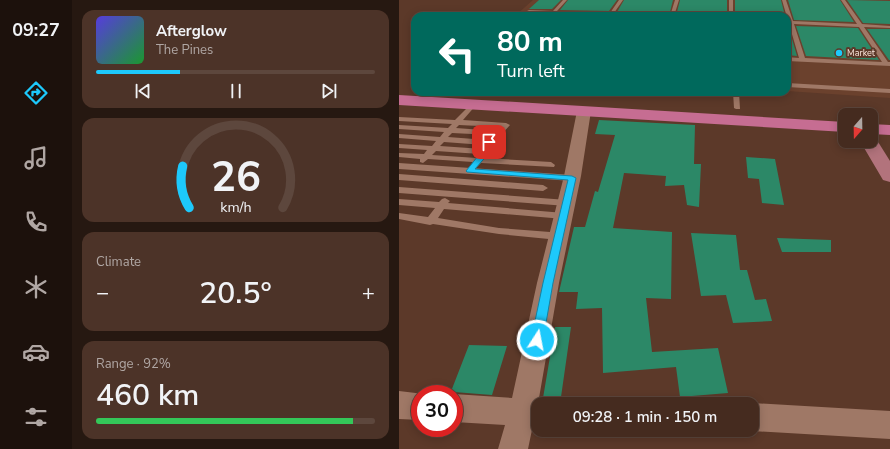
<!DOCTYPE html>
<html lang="en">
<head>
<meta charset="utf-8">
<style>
  :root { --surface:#452b1f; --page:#4c3328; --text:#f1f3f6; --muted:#b0a7a4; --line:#5d473d; --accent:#1dc9fc }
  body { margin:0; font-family:"Nunito Sans",sans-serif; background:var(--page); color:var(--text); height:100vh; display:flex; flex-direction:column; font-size:15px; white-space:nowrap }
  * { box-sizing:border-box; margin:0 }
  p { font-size:13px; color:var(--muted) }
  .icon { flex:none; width:22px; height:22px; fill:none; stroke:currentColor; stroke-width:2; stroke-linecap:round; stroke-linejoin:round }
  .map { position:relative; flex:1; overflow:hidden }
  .details { display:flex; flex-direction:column; gap:10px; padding:10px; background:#261811; width:327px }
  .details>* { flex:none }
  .guide { position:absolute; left:12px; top:12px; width:380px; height:84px; border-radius:12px; box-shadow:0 2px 10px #0003,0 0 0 1px var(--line); background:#00695c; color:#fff; overflow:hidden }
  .needle { width:26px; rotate:200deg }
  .tools { position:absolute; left:439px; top:108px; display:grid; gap:8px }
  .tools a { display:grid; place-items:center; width:40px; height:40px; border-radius:8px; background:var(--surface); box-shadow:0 2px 10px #0003,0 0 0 1px var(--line); font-size:20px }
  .speed { position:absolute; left:12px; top:385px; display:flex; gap:8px; font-size:20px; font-weight:700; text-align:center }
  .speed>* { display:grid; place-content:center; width:52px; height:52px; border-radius:50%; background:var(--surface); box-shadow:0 2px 10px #0003,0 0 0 1px var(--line); line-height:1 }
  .speed .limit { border:6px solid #d22; background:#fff; color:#111 }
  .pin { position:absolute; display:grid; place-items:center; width:34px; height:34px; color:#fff; margin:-17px; border-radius:8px; box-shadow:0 2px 6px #0006 }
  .me { position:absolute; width:44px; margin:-22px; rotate:11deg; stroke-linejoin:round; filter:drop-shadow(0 0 3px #0008) }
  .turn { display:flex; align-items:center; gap:14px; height:84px; padding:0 20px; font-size:18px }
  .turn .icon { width:52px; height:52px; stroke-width:2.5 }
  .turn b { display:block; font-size:28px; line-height:34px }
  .big { font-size:30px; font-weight:600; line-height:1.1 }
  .details .card { flex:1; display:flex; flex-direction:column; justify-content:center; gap:6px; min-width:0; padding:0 14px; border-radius:12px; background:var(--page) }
  .details .dial { align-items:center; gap:0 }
  .dial svg { height:104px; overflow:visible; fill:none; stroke:var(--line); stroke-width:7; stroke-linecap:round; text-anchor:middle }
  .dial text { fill:var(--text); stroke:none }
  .song { display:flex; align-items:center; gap:12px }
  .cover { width:48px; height:48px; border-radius:6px; background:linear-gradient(135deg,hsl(250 70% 55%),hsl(130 70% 35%)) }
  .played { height:4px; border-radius:2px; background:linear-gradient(90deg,var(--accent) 30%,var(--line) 30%) }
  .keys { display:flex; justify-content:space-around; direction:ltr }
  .heat { display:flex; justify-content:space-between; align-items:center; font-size:22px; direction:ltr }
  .charge { height:6px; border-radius:3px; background:linear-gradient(90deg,#34c759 92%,var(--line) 0) }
  .trip { position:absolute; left:132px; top:397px; width:228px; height:40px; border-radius:12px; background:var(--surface); box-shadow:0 2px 10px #0003,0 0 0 1px var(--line); font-weight:600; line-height:40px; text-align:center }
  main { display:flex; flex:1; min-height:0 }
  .dock { display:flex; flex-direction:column; width:72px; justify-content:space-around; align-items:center; background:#1c110c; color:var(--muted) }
  .dock .icon { width:28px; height:28px }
  .dock .selected { color:var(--accent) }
  .dock b { font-size:18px; color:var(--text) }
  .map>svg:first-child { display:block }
</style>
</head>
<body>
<main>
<nav class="dock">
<b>09:27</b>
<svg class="icon selected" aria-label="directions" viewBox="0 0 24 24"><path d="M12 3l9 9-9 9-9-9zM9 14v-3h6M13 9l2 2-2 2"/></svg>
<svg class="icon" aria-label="music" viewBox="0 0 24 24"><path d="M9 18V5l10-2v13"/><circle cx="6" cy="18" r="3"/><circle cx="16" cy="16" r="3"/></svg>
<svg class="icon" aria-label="phone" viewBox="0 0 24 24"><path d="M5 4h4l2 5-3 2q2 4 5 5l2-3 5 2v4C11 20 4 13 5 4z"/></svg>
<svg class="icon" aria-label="climate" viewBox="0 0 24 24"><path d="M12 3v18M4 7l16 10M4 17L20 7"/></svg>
<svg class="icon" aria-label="car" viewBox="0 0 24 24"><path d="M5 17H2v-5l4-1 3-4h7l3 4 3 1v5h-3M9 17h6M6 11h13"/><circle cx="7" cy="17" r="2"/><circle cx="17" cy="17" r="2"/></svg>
<svg class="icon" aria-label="filters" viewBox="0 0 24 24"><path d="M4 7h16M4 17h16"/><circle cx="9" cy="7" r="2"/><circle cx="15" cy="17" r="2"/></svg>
</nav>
<section class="details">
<div class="card">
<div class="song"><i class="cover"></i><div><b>Afterglow</b><p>The Pines</p></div></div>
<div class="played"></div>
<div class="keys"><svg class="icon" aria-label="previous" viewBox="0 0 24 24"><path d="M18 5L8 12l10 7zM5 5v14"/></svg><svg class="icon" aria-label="pause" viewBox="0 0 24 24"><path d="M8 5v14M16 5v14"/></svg><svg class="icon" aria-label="next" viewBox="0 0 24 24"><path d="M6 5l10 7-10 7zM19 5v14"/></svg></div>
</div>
<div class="card dial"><svg viewBox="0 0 100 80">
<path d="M14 69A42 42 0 1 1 86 69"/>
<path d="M14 69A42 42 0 0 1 9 37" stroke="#1dc9fc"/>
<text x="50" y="56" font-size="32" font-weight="700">26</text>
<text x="50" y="72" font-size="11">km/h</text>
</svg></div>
<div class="card"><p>Climate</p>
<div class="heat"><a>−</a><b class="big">20.5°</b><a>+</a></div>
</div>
<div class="card"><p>Range · 92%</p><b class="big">460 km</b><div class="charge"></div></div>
</section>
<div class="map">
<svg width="491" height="449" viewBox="0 0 491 449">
  <rect width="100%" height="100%" fill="#5c3929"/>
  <path fill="#6b412d" d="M 134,0 L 491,0 L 491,98 L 388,91 L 388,16 L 116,16 Z"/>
  <path fill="#2c8867" d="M 140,0 L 162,0 L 153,9 L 130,9 Z
    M 169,0 L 218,0 L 210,11 L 161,10 Z
    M 225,0 L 274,0 L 270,16 L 252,16 L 249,14 L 218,12 Z
    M 281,0 L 328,0 L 328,13 L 316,12 L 317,16 L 277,16 Z
    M 336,0 L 382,0 L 386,16 L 348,16 L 347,13 L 336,13 Z
    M 389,0 L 441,0 L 455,22 L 395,20 Z
    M 448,0 L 491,1 L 491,24 L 464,23 Z
    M 388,25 L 389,25 L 398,56 L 388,55 Z
    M 397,26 L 459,28 L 480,60 L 407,56 Z
    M 468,29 L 491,29 L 491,60 L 490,60 Z
    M 200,120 L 296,125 L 295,164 L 302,164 L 300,207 L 288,205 L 285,185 L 266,186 L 267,176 L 225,173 L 214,228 L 273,232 L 272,299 L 247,298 L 253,352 L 319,348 L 329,393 L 281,397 L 277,367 L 204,373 L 203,308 L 177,309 L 179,292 L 160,292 L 175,227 L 186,227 L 196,191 L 199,192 L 216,135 L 196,134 Z
    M 347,157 L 376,159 L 385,205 L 363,203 L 360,179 L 349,178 Z
    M 292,233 L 337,235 L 341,270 L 348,270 L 356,300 L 367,299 L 373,321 L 334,323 L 327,295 L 302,296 Z
    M 378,238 L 432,240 L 432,252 L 383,252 Z
    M 156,327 L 172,327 L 161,404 L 151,404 L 149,400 L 144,398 Z
    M 70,345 L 108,346 L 93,395 L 55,392 L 51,394 Z"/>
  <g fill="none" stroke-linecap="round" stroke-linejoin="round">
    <path fill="#9f7866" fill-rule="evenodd" d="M 164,0 L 168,0 L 158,11 L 211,13 L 220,0 L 224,0 L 215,13 L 249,15 L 251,16 L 156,13 L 154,16 L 150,16 L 151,13 L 128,11 L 130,10 L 154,11 Z
      M 276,0 L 280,0 L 275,16 L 271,16 Z
      M 330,0 L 334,0 L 334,16 L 330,16 Z
      M 383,0 L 387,0 L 394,21 L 458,24 L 442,0 L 446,0 L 463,24 L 491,26 L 491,28 L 465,27 L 489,62 L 491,62 L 491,66 L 388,61 L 388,57 L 400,58 L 390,24 L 388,23 L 389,21 ZM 395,24 L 460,27 L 483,62 L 406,58 Z
      M 388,83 L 491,89 L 491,93 L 388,87 Z
      M 334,92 L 340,92 L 341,109 L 337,109 L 335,108 Z
      M 75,102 L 78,104 L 64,120 L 107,123 L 111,125 L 94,144 L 91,152 L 86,158 L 152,162 L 156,165 L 155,167 L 82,163 L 77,167 L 74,166 L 74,162 L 29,159 L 24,163 L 21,162 L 21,159 L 0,157 L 0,153 L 25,154 L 28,150 L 0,148 L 0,144 L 33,146 L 37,141 L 0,138 L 0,134 L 41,137 L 45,132 L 0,129 L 0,125 L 49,128 L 53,124 L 0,121 L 0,117 L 56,120 L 73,103 ZM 60,125 L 101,127 L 97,131 L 57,128 ZM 53,133 L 93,135 L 88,140 L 49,137 ZM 45,142 L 85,145 L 84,149 L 41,146 ZM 37,151 L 81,154 L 78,158 L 33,155 Z
      M 0,163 L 173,175 L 177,178 L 173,181 L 0,169 Z
      M 0,174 L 144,185 L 149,188 L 144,191 L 0,180 Z
      M 0,187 L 168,200 L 173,203 L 168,206 L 0,193 Z
      M 46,198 L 51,201 L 49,203 L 165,213 L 170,216 L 165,219 L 45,209 L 39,218 L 100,228 L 164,233 L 165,236 L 164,239 L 160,240 L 100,234 L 34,224 L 31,225 L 0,219 L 0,213 L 29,217 L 36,208 L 0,205 L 0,199 L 40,202 L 43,199 Z"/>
    <path fill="#9f7866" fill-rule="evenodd" d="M 185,107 L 190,108 L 192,111 L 182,176 L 160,283 L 140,398 L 149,401 L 150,404 L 139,404 L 139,425 L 134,425 L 129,449 L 99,449 L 106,425 L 55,422 L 55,394 L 113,398 L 138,283 L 165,176 L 178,111 L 180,108 Z
      M 0,391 L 25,394 L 21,394 L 21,420 L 0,419 Z
      M 353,403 L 491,411 L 491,439 L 353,431 L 350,430 L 353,430 L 353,404 L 350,404 Z"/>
    <path fill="#b2737c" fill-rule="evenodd" d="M 472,136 L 476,137 L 491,161 L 491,182 L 484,180 L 461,141 L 472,141 Z"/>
    <path fill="#c66d92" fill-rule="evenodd" d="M 0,95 L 446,122 L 446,132 L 0,105 Z
      M 472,124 L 491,125 L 491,135 L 472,134 Z"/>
  </g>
  <path fill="#1dc9fc" stroke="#1383a4" d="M 90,140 L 93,142 L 91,152 L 76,169 L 173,176 L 177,178 L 154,283 L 144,340 L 142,344 L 138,345 L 134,344 L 132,340 L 144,283 L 169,180 L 68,172 L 67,171 L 83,151 L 87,141 Z"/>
  <circle fill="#1dc9fc" stroke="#5c3929" stroke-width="1.5" cx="440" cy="53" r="4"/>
  <g text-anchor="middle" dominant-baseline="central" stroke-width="4" stroke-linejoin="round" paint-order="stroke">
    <g font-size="9" fill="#fde7dd" stroke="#5c3929" text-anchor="start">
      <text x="448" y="53">Market</text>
    </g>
  </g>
</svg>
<div class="tools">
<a><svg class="needle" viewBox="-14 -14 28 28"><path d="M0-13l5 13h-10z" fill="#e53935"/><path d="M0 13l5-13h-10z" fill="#b0a7a4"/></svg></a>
</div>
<div class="speed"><div class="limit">30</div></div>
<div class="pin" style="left:90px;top:142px;background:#d93025"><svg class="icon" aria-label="arrive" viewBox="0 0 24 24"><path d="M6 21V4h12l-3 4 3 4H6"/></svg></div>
<svg class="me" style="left:138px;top:340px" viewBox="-20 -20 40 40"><circle r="17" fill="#1dc9fc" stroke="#fff" stroke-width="3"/><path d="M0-11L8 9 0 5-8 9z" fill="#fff"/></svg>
<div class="trip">09:28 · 1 min · 150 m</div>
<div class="guide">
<div class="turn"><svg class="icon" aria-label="left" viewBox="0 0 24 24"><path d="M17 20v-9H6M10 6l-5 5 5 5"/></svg><div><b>80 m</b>Turn left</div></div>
</div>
</div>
</main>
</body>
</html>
